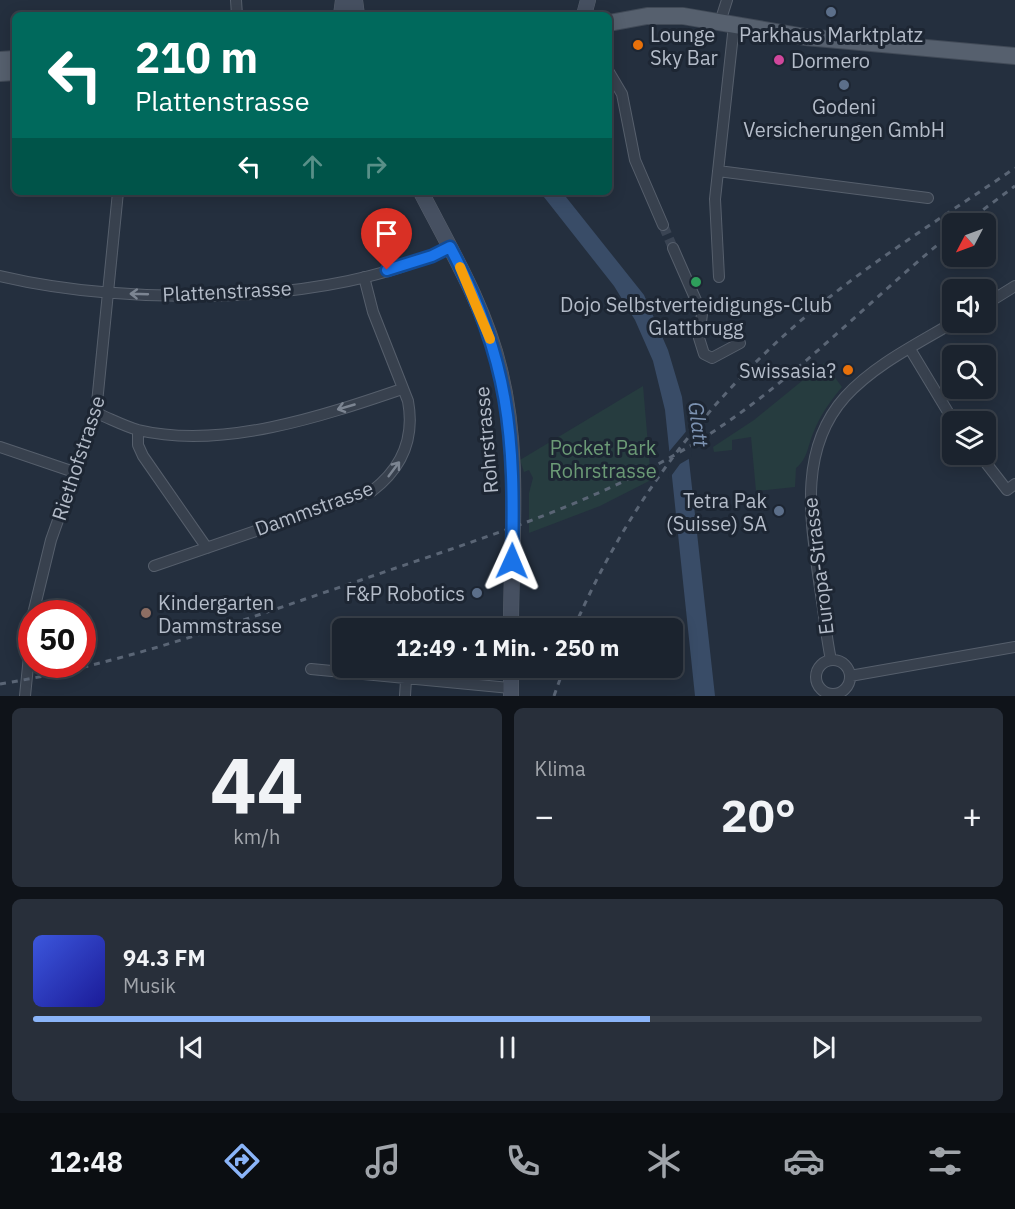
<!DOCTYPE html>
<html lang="de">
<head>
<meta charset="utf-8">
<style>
  :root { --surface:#1b232e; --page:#282f3a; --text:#f1f3f6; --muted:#a0a4aa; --line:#39404a; --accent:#8ab4f8 }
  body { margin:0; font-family:"IBM Plex Sans",sans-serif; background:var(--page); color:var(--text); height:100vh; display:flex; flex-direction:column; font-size:22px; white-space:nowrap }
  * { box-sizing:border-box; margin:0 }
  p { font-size:20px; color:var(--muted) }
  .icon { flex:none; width:33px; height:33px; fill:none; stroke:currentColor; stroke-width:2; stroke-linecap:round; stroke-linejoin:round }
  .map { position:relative; height:696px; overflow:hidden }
  .side { display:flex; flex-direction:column; gap:12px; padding:12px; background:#0f1319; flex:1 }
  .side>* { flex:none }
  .banner { position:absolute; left:12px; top:12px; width:600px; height:183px; border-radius:9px; box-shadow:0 3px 15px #0003,0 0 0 2px var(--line); background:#00695c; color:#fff; overflow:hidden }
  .needle { width:39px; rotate:229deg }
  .buttons { position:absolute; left:942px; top:213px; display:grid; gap:12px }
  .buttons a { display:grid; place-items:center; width:54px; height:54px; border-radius:9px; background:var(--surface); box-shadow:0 3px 15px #0003,0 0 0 2px var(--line); font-size:30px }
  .speed { position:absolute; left:18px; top:600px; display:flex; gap:12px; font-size:30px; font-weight:700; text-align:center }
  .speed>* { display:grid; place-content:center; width:78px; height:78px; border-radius:50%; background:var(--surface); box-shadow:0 3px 15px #0003,0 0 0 2px var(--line); line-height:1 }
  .speed .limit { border:9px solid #d22; background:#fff; color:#111 }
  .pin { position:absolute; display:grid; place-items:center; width:51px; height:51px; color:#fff; margin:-62px -26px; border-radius:50% 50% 50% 0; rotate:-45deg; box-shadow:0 0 6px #0007 }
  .pin .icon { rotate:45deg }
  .me { position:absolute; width:66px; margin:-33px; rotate:1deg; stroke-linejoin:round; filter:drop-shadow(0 0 4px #0008) }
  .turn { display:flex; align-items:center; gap:21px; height:126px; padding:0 24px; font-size:27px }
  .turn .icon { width:78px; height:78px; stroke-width:2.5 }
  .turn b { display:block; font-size:42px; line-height:51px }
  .lanes { display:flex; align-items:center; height:57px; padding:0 24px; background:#0003; justify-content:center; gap:30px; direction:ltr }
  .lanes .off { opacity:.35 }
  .big { font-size:45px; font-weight:700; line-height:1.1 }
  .side .widget { flex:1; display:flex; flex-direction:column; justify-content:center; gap:9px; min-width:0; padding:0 21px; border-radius:9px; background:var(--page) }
  .side .dial { align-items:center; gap:0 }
  .dial b { font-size:78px; line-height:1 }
  .song { display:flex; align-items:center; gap:18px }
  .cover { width:72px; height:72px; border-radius:9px; background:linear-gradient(135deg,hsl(230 70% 55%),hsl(240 70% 35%)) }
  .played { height:6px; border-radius:3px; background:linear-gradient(90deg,var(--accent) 65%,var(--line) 65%) }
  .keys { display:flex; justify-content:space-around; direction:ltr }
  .heat { display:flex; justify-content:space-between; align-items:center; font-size:33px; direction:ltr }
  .side .tiles { flex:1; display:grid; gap:12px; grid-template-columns:1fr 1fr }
  .widget:last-child { grid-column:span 2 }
  .trip { position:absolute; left:332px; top:618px; width:351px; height:60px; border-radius:9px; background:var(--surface); box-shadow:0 3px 15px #0003,0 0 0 2px var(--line); font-weight:700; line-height:60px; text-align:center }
  .dock { display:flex; height:96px; justify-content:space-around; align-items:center; background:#0b0e12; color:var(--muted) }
  .dock .icon { width:42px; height:42px }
  .dock .active { color:var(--accent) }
  .dock b { font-size:27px; color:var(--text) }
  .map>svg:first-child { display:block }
</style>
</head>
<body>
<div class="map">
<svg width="1015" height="696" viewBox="0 0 1015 696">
  <rect width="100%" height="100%" fill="#242f3e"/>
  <path fill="#263c3f" d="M 824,363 L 842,387 C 831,400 821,414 814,431 C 808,444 808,459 796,468 L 795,487 L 756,491 L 751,437 L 732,440 L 732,450 L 714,452 L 713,447 L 754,420 Z
    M 643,386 L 651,480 L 600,506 L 529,533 L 529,493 L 533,478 L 529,470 L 524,472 L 520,460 Z"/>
  <path fill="#394c67" d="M 540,192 L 562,192 L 644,295 L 668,350 L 682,397 L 715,696 L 695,696 L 665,410 L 653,361 L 635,320 L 614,286 Z"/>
  <path fill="#242f3e" d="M 689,428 L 692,457 L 680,464 L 669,479 L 667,454 Z"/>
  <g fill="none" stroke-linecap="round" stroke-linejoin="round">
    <path stroke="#3a4453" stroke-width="10" stroke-dasharray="10 5" stroke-linecap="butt" d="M 663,225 L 673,248"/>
    <g stroke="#565f6c" stroke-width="12">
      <path id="street" d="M 236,0 L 237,15
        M 720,22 L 727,0
        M 609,72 L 622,94 L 635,160 L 663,225
        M 718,171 L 928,198
        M 673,248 L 702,314 L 699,338 L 704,354 L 712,358 L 740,343
        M 0,276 C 127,306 332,307 450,247
        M 719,277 L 715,199 L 734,25
        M 986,304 L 1015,286
        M 910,349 L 954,422
        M 96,413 C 109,418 124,426 138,430 C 222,450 323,416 402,389
        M 138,430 L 138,445 L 143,456 L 207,548
        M 0,447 L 74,472
        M 979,454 L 1007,490 L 1015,484
        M 154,566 L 372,491 C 402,468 415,439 408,401 L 373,312 L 364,277
        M 33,614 L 51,540 L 96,413 L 118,192
        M 831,660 C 826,636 824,612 820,588 C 811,523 797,451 845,397 C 874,365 917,344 954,322
        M816 677a17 17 0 1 1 34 0a17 17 0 1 1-34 0Z
        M 311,669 L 511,688
        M 850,676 L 1015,647
        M 25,696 L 32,626
        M 405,696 L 406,680"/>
    </g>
    <g stroke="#565f6c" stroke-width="16">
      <path id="secondary" d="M 355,0 L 357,15
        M 341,15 L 343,0
        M 584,15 L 588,0
        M 421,192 C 451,250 485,307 500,370 C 521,455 511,542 511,628
        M 511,696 L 511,668"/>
    </g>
    <g stroke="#414a57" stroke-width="18">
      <path id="primary" d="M 609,23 L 647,16 L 683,16 L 805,37 L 1015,56
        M 0,60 L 15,59
        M 0,73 L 15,72"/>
    </g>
    <use href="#street" stroke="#38414e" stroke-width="10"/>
    <use href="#secondary" stroke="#465061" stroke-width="15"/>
    <use href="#primary" stroke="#56606e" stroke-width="16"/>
    <path stroke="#5a6575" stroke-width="3" stroke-dasharray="6 6" stroke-linecap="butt" d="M 964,224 L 1015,186
      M 574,628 C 627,505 708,398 811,312 C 875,259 946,215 1015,168
      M 0,684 C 124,664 243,620 361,580 C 479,539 603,502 708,435 C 797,378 870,299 952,233
      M 554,696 L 564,668"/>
  </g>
  <defs><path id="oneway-shaft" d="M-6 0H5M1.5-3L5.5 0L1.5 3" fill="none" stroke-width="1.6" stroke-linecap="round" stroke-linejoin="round" transform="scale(1.5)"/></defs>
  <g stroke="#7c8592">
    <use href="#oneway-shaft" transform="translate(139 294) rotate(-178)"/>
    <use href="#oneway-shaft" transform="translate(346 407) rotate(164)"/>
    <use href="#oneway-shaft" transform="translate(394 469) rotate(-53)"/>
  </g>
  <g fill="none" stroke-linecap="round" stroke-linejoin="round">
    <g stroke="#114b97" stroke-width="15">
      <path id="route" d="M 387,270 L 432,256 L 450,247 C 510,359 515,437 512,561"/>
    </g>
    <use href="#route" stroke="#1a73e8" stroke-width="10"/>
    <path stroke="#f59e0b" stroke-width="10" d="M 460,267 L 490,339"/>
  </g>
  <g fill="#5c6f8a" stroke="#1d2633" stroke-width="2">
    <circle cx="831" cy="12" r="6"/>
    <circle cx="844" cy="85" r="6"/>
    <circle cx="779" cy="511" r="6"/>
    <circle cx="477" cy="593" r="6"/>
  </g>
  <g fill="#e8710a" stroke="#1d2633" stroke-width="2">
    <circle cx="638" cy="45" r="6"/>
    <circle cx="848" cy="370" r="6"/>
  </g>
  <circle fill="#d1479c" stroke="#1d2633" stroke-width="2" cx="779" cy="60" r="6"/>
  <circle fill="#2e9e5b" stroke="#1d2633" stroke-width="2" cx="696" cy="282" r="6"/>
  <circle fill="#8d6e63" stroke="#1d2633" stroke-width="2" cx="146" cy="613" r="6"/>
  <g text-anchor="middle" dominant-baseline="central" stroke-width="6" stroke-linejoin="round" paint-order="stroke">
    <g font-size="20" fill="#b4bcc9" stroke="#1d2633" text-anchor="start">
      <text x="650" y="34">Lounge<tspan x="650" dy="23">Sky Bar</tspan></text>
      <text x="831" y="34" text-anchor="middle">Parkhaus Marktplatz</text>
      <text x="791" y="60">Dormero</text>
      <text x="844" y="106" text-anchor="middle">Godeni<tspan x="844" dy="23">Versicherungen GmbH</tspan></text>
      <text x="696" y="304" text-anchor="middle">Dojo Selbstverteidigungs-Club<tspan x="696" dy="23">Glattbrugg</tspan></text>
      <text x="836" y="370" text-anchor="end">Swissasia?</text>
      <text x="767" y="500" text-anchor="end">Tetra Pak<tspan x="767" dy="23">(Suisse) SA</tspan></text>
      <text x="465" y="593" text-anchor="end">F&amp;P Robotics</text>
      <text x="158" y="602">Kindergarten<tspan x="158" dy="23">Dammstrasse</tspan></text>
    </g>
    <g font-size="20" fill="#b4bcc9" stroke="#1d2633">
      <text transform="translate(227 291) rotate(-3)">Plattenstrasse</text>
      <text transform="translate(486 440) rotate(-95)">Rohrstrasse</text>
      <text transform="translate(78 458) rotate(-72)">Riethofstrasse</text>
      <text transform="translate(314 508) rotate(-20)">Dammstrasse</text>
      <text transform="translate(818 566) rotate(-97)">Europa-Strasse</text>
    </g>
    <g font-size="20" fill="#6b9a76" stroke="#1d2633">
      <text x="603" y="447">Pocket Park<tspan x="603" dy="23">Rohrstrasse</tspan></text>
    </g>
    <g font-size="21" font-style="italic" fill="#7c92b1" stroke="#1d2633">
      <text transform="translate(699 424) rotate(83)">Glatt</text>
    </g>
  </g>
</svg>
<div class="buttons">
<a><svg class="needle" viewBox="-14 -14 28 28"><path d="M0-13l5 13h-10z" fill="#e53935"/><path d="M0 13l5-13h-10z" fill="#a0a4aa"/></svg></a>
<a><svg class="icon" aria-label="sound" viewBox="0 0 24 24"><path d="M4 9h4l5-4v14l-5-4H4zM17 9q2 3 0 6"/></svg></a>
<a><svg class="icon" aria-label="search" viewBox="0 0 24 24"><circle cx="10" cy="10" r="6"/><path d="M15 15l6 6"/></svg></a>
<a><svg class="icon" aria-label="layers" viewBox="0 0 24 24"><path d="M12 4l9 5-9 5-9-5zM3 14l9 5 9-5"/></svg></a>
</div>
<div class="speed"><div class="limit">50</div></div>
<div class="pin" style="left:387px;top:270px;background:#d93025"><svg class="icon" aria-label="arrive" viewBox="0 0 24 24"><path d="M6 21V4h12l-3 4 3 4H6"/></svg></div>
<svg class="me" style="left:512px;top:561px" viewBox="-20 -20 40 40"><path d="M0-17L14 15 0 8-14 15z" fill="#1a73e8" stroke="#fff" stroke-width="4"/></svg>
<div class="trip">12:49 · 1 Min. · 250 m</div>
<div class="banner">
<div class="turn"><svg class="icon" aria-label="left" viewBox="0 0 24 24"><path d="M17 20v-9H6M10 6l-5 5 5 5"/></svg><div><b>210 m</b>Plattenstrasse</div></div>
<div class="lanes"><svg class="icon" aria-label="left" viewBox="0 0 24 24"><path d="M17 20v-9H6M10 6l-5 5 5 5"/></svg><svg class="icon off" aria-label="ahead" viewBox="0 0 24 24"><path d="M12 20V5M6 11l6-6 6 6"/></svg><svg class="icon off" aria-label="right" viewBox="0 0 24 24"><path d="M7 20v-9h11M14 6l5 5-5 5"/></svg></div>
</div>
</div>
<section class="side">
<div class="tiles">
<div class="widget dial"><b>44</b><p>km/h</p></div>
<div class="widget"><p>Klima</p>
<div class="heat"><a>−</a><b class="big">20°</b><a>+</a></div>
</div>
<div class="widget">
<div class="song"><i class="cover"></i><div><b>94.3 FM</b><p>Musik</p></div></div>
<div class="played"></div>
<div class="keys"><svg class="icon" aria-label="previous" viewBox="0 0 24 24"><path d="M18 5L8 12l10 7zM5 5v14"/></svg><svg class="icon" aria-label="pause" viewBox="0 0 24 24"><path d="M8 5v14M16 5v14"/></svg><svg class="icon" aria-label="next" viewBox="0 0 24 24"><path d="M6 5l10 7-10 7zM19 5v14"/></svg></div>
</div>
</div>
</section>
<nav class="dock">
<b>12:48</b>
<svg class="icon active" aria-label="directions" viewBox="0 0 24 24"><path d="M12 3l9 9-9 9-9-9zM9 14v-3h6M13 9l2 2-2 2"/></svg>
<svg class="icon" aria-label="music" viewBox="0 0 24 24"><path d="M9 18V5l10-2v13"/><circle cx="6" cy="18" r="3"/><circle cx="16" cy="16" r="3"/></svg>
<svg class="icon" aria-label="phone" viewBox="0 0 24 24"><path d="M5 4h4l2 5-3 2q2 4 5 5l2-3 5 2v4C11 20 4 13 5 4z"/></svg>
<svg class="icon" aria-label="climate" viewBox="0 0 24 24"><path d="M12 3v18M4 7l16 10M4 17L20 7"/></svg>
<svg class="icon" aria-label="car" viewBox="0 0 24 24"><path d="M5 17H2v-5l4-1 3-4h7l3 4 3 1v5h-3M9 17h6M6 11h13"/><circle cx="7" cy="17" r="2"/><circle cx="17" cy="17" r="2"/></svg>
<svg class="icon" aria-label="filters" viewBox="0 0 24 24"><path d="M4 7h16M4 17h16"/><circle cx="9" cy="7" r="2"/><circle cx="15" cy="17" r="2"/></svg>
</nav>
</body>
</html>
